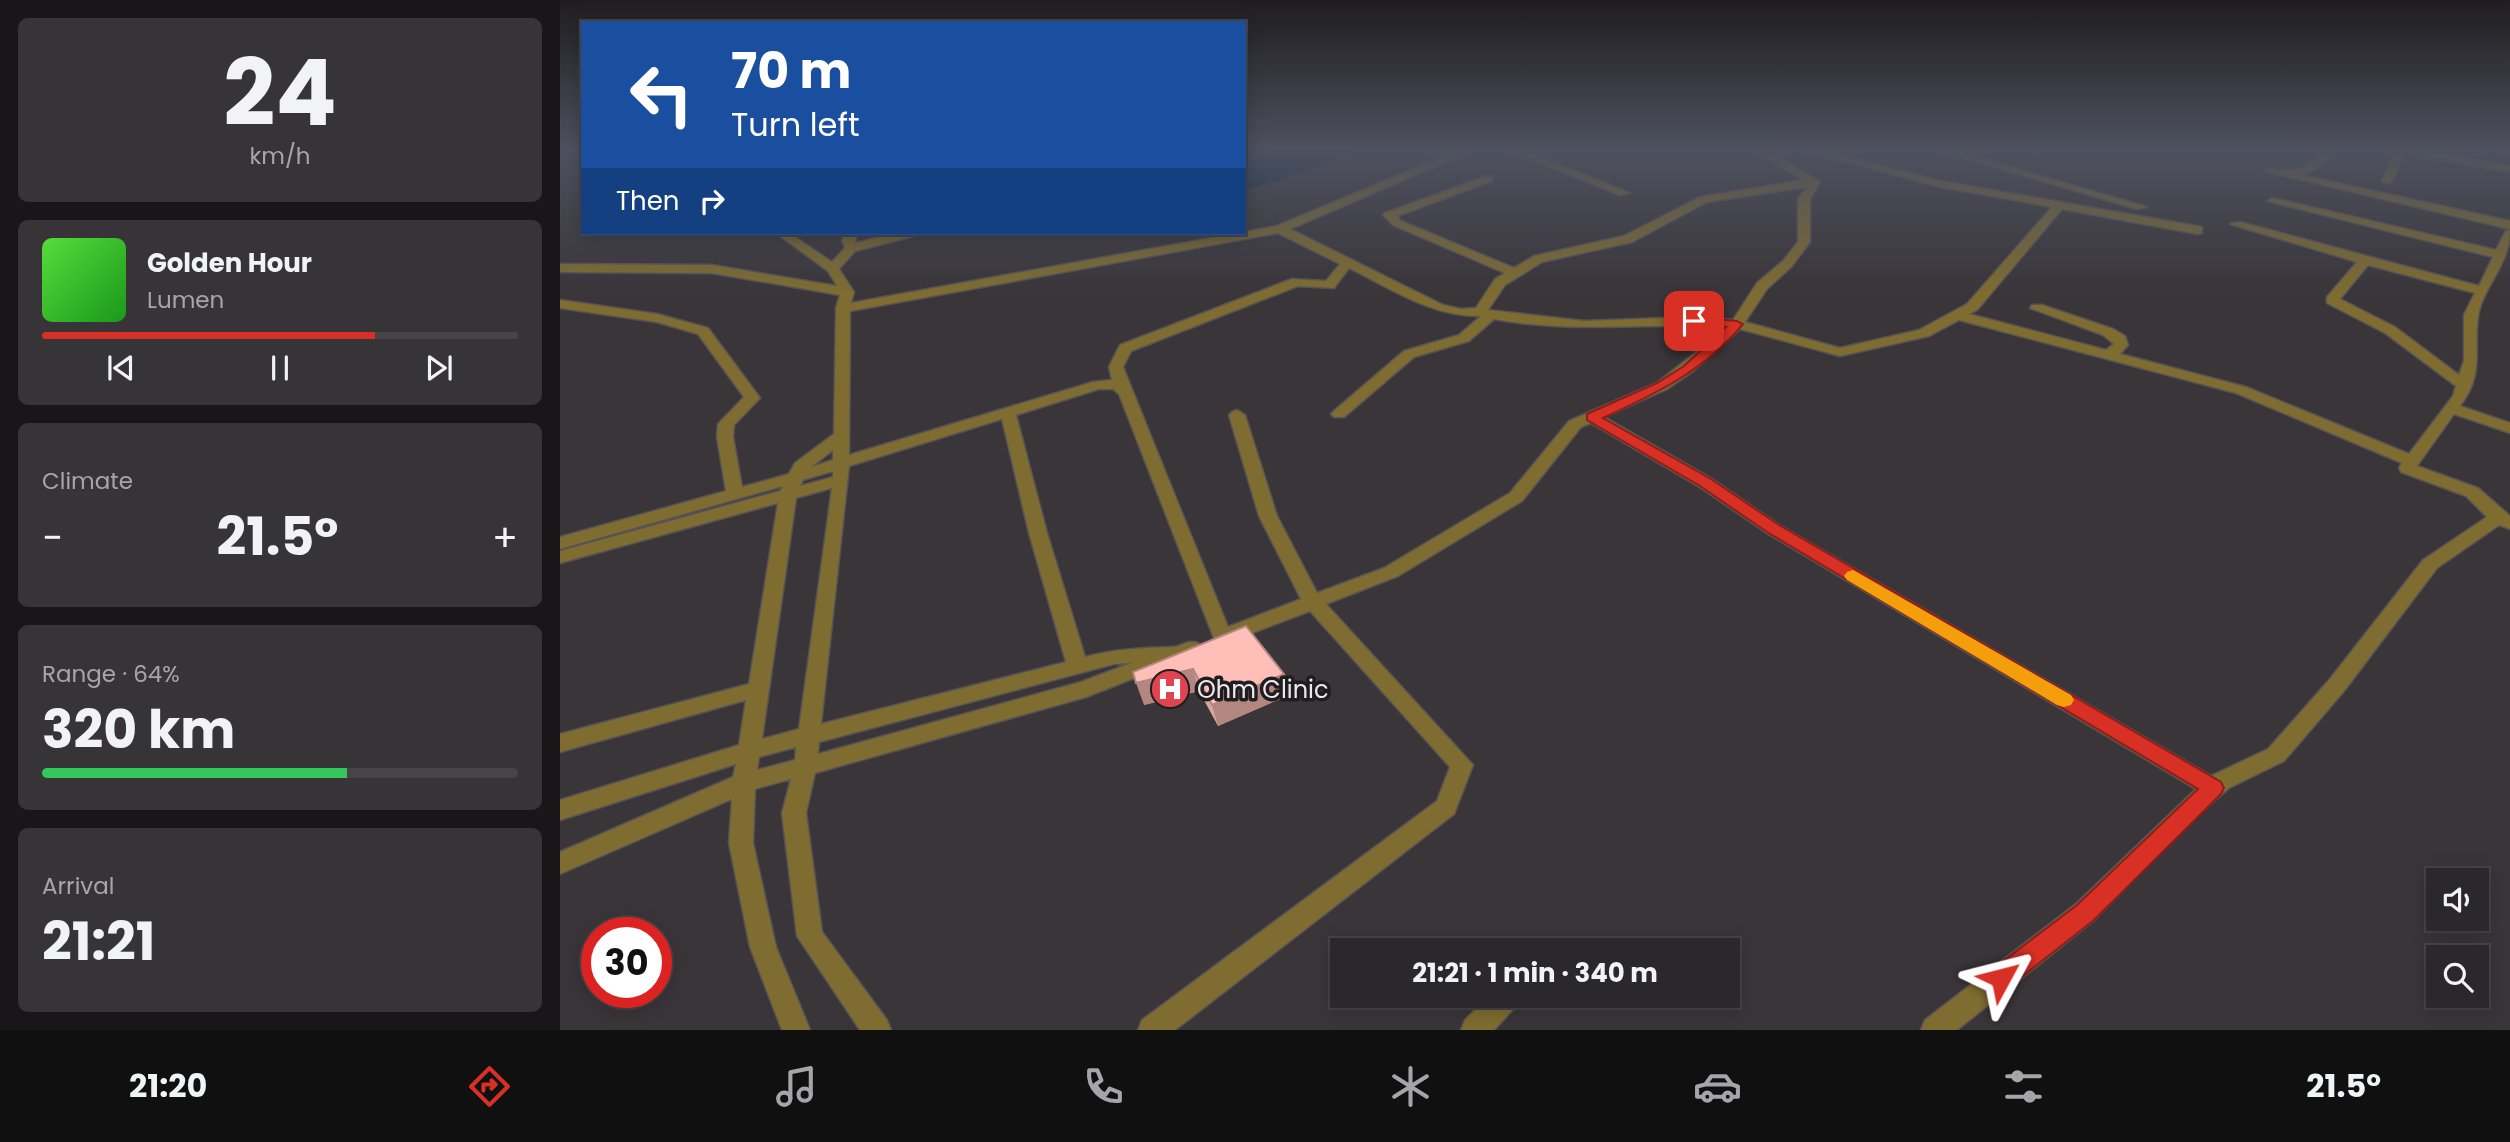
<!DOCTYPE html>
<html lang="en">
<head>
<meta charset="utf-8">
<style>
  :root { --surface:#2b282b; --page:#373437; --text:#f1f3f6; --muted:#a6a6a9; --line:#474447; --accent:#d93025 }
  body { margin:0; font-family:Poppins,sans-serif; background:var(--page); color:var(--text); height:100vh; display:flex; flex-direction:column; font-size:26px; white-space:nowrap }
  * { box-sizing:border-box; margin:0 }
  p { font-size:23px; color:var(--muted) }
  .icon { flex:none; width:38px; height:38px; fill:none; stroke:currentColor; stroke-width:2; stroke-linecap:round; stroke-linejoin:round }
  .map { position:relative; flex:1; overflow:hidden }
  .panel { display:flex; flex-direction:column; gap:18px; padding:18px; background:#181618; width:560px }
  .panel>* { flex:none }
  .hud { position:absolute; left:21px; top:21px; width:665px; height:214px; border-radius:0px; box-shadow:0 4px 18px #0003,0 0 0 2px var(--line); background:#1a4fa0; color:#fff; overflow:hidden }
  .tools { position:absolute; left:1866px; top:868px; display:grid; gap:14px }
  .tools a { display:grid; place-items:center; width:63px; height:63px; border-radius:0px; background:var(--surface); box-shadow:0 4px 18px #0003,0 0 0 2px var(--line); font-size:35px }
  .speed { position:absolute; left:21px; top:917px; display:flex; gap:14px; font-size:35px; font-weight:700; text-align:center }
  .speed>* { display:grid; place-content:center; width:91px; height:91px; border-radius:50%; background:var(--surface); box-shadow:0 4px 18px #0003,0 0 0 2px var(--line); line-height:1 }
  .speed .limit { border:10px solid #d22; background:#fff; color:#111 }
  .pin { position:absolute; display:grid; place-items:center; width:60px; height:60px; color:#fff; margin:-30px; border-radius:14px; box-shadow:0 4px 10px #0006 }
  .me { position:absolute; width:77px; margin:-38px; rotate:52deg; stroke-linejoin:round; filter:drop-shadow(0 0 5px #0008) }
  .turn { display:flex; align-items:center; gap:24px; height:147px; padding:0 35px; font-size:32px }
  .turn .icon { width:91px; height:91px; stroke-width:2.5 }
  .turn b { display:block; font-size:49px; line-height:60px }
  .then { display:flex; align-items:center; height:66px; padding:0 35px; background:#0003; gap:14px; font-size:26px }
  .big { font-size:52px; font-weight:700; line-height:1.1 }
  .panel .widget { flex:1; display:flex; flex-direction:column; justify-content:center; gap:10px; min-width:0; padding:0 24px; border-radius:10px; background:var(--page) }
  .panel .dial { align-items:center; gap:0 }
  .dial b { font-size:91px; line-height:1 }
  .song { display:flex; align-items:center; gap:21px }
  .cover { width:84px; height:84px; border-radius:10px; background:linear-gradient(135deg,hsl(110 70% 55%),hsl(120 70% 35%)) }
  .played { height:7px; border-radius:4px; background:linear-gradient(90deg,var(--accent) 70%,var(--line) 70%) }
  .keys { display:flex; justify-content:space-around; direction:ltr }
  .heat { display:flex; justify-content:space-between; align-items:center; font-size:38px; direction:ltr }
  .charge { height:10px; border-radius:5px; background:linear-gradient(90deg,#34c759 64%,var(--line) 0) }
  .trip { position:absolute; left:770px; top:938px; width:410px; height:70px; border-radius:0px; background:var(--surface); box-shadow:0 4px 18px #0003,0 0 0 2px var(--line); font-weight:700; line-height:70px; text-align:center }
  .menu { display:flex; height:112px; justify-content:space-around; align-items:center; background:#111011; color:var(--muted) }
  .menu .icon { width:49px; height:49px }
  .menu .selected { color:var(--accent) }
  .menu b { font-size:32px; color:var(--text) }
  main { display:flex; flex:1; min-height:0 }
  .map>svg:first-child { display:block }
</style>
</head>
<body>
<main>
<section class="panel">
<div class="widget dial"><b>24</b><p>km/h</p></div>
<div class="widget">
<div class="song"><i class="cover"></i><div><b>Golden Hour</b><p>Lumen</p></div></div>
<div class="played"></div>
<div class="keys"><svg class="icon" aria-label="previous" viewBox="0 0 24 24"><path d="M18 5L8 12l10 7zM5 5v14"/></svg><svg class="icon" aria-label="pause" viewBox="0 0 24 24"><path d="M8 5v14M16 5v14"/></svg><svg class="icon" aria-label="next" viewBox="0 0 24 24"><path d="M6 5l10 7-10 7zM19 5v14"/></svg></div>
</div>
<div class="widget"><p>Climate</p>
<div class="heat"><a>−</a><b class="big">21.5°</b><a>+</a></div>
</div>
<div class="widget"><p>Range · 64%</p><b class="big">320 km</b><div class="charge"></div></div>
<div class="widget"><p>Arrival</p><b class="big">21:21</b></div>
</section>
<div class="map">
<svg width="1950" height="1030" viewBox="0 0 1950 1030">
  <rect width="100%" height="100%" fill="#393539"/>
  <path fill="#042749" d="M 684,149 L 799,149 L 723,179 L 684,190 Z"/>
  <g fill="none" stroke-linecap="round" stroke-linejoin="round">
    <g stroke="#565256" stroke-width="3">
      <path id="minor" d="M 901,149 L 916,149 L 730,229 L 883,305 L 901,309 L 916,308 L 935,279 L 945,273 L 833,225 L 823,215 L 825,213 L 924,177 L 932,177 L 932,181 L 837,216 L 841,221 L 954,268 L 974,256 L 1064,236 L 1140,197 L 1244,180 L 1212,162 L 1206,154 L 1187,149 L 1228,149 L 1218,156 L 1260,182 L 1250,199 L 1250,242 L 1231,267 L 1207,289 L 1185,322 L 1280,348 L 1359,330 L 1407,304 L 1492,207 L 1381,187 L 1236,149 L 1255,149 L 1381,181 L 1642,227 L 1642,233 L 1638,234 L 1502,209 L 1417,310 L 1409,314 L 1546,350 L 1554,344 L 1543,335 L 1470,308 L 1472,305 L 1482,305 L 1553,329 L 1565,336 L 1568,345 L 1560,354 L 1686,387 L 1849,454 L 1893,396 L 1896,386 L 1825,333 L 1767,303 L 1767,297 L 1797,262 L 1670,224 L 1680,222 L 1919,286 L 1933,257 L 1707,201 L 1713,198 L 1936,250 L 1946,231 L 1950,230 C 1950,266 1922,287 1918,317 C 1913,351 1925,373 1900,406 L 1950,423 L 1950,433 L 1894,414 L 1857,466 L 1918,488 L 1950,516 L 1950,529 L 1939,525 L 1877,568 L 1784,691 L 1724,761 L 1669,788 L 1632,820 L 1534,920 L 1397,1030 L 1361,1030 L 1365,1020 L 1516,904 L 1636,789 L 1207,533 L 1140,487 L 1031,423 L 1021,427 L 962,501 L 838,576 L 766,604 L 913,765 L 894,814 L 615,1030 L 578,1030 L 582,1020 L 877,801 L 890,767 L 750,611 L 674,640 L 662,643 L 655,641 L 559,394 L 553,389 L 539,389 L 456,415 L 487,533 L 525,657 C 554,649 582,648 612,647 C 622,647 627,639 638,643 L 641,648 L 638,653 L 526,697 L 255,773 L 246,813 L 262,932 L 327,1020 L 331,1030 L 300,1030 L 237,936 L 222,813 L 231,779 L 195,789 L 193,843 L 216,947 L 250,1030 L 222,1030 L 190,947 L 169,843 L 172,799 L 0,874 L 0,852 L 173,777 L 176,764 L 0,820 L 0,800 L 179,745 L 186,700 L 0,752 L 0,734 L 189,684 L 218,503 L 0,563 L 0,551 L 220,491 L 223,486 L 0,549 L 0,537 L 166,491 L 157,437 L 158,424 L 184,397 L 138,334 L 97,322 L 0,308 L 0,300 L 97,314 L 148,328 L 200,398 L 174,425 L 173,437 L 182,487 L 229,474 L 235,463 L 274,434 L 276,308 L 280,295 L 152,273 L 0,272 L 0,264 L 152,265 L 277,286 L 268,271 L 216,233 L 229,233 L 272,262 L 285,248 L 282,240 L 285,233 L 297,233 L 295,243 L 337,233 L 356,233 L 354,236 L 295,251 L 279,269 L 294,292 L 291,303 L 717,226 ZM 1247,187 L 1238,199 L 1238,242 L 1223,261 L 1197,283 L 1173,320 L 1134,317 L 1024,321 L 928,310 L 945,285 L 982,262 L 1072,242 L 1147,202 ZM 718,233 L 780,264 L 766,281 L 732,279 L 560,345 L 549,367 L 552,380 L 533,382 L 289,455 L 290,311 ZM 1808,265 L 1915,293 L 1904,315 L 1904,361 L 1899,375 L 1835,327 L 1780,299 ZM 789,268 C 832,289 872,317 921,316 L 899,335 L 844,351 L 774,411 L 771,414 L 774,417 L 784,417 L 854,357 L 909,341 L 934,319 C 1012,334 1089,322 1168,327 L 1097,383 L 1009,421 L 950,493 L 824,568 L 757,593 L 717,516 L 685,415 L 677,410 L 672,412 L 669,415 L 699,516 L 741,599 L 668,627 L 563,367 L 571,351 L 738,286 L 774,288 ZM 1399,320 L 1676,393 L 1842,463 L 1839,468 L 1841,472 L 1906,496 L 1927,517 L 1863,560 L 1770,679 L 1708,749 L 1651,776 L 1219,525 L 1152,479 L 1044,417 L 1107,389 L 1133,371 L 1180,329 L 1280,356 L 1369,336 ZM 442,419 L 469,533 L 506,662 L 261,724 L 289,466 ZM 273,450 L 273,460 L 251,467 ZM 273,471 L 273,477 L 240,486 L 243,480 ZM 272,488 L 239,729 L 202,739 L 236,498 ZM 571,663 L 521,682 L 258,754 L 259,742 L 554,664 ZM 236,747 L 235,760 L 197,770 L 199,757 Z
        M 944,149 L 959,149 L 1070,193 L 1060,195 Z
        M 1372,149 L 1389,149 L 1587,207 L 1577,209 Z
        M 1764,149 L 1775,149 L 1762,166 L 1742,175 L 1950,221 L 1950,229 L 1704,171 L 1709,168 C 1734,173 1748,170 1764,149 Z
        M 1830,149 L 1855,149 L 1950,166 L 1950,172 L 1844,154 L 1832,181 L 1827,184 L 1822,181 L 1835,152 Z
        M 1938,149 L 1950,149 L 1950,154 L 1939,151 Z
        M 929,996 L 961,996 L 957,1005 L 934,1030 L 901,1030 L 905,1020 Z"/>
    </g>
    <use href="#minor" fill="#7e6c30" fill-rule="evenodd"/>
  </g>
  <path fill="#dba49e" d="M 686,626 L 724,674 L 729,695 L 658,726 L 639,691 L 584,705 Z"/>
  <path fill="#b28681" d="M 633,669 L 639,691 L 584,705 L 576,683 Z
    M 724,674 L 729,695 L 658,726 L 652,705 Z"/>
  <path fill="#ffbfb8" stroke="#b28681" stroke-width="2" d="M 686,626 L 724,674 L 652,705 L 633,669 L 576,683 L 573,672 Z"/>
  <linearGradient id="sky" x2="0" y2="1"><stop stop-color="#1f1d1f"/><stop offset="0.51" stop-color="#4e515f"/><stop offset="1" stop-color="#4e515f" stop-opacity="0"/></linearGradient>
  <rect width="1950" height="294" fill="url(#sky)"/>
  <path fill="#d93025" stroke="#8d1f18" stroke-width="2" d="M 1134,317 L 1177,321 L 1183,324 C 1144,371 1097,393 1043,418 L 1151,479 L 1219,525 L 1661,782 L 1664,788 L 1661,794 L 1534,920 L 1450,986 L 1441,989 L 1433,986 L 1429,978 L 1433,969 L 1517,905 L 1638,789 L 1207,532 L 1140,486 L 1027,420 L 1027,414 L 1097,383 L 1124,366 L 1166,327 L 1129,324 L 1128,321 Z"/>
  <path fill="#f59e0b" d="M 1293,570 L 1511,695 L 1514,700 L 1511,705 L 1504,707 L 1497,705 L 1287,580 L 1284,576 L 1287,572 Z"/>
  <defs>
    <g id="hospital-disc" transform="scale(2.0125)"><circle r="9.5" fill="#e0444e" stroke="#1f1d1f"/><path d="M-5-5h3v3.5h4V-5h3V5h-3V1.5h-4V5h-3Z" fill="#fff"/></g>
  </defs>
  <g fill-rule="evenodd">
    <use href="#hospital-disc" x="610" y="689"/>
  </g>
  <g text-anchor="middle" dominant-baseline="central" stroke-width="7" stroke-linejoin="round" paint-order="stroke">
    <g font-size="24" fill="#ece9ec" stroke="#1f1d1f" text-anchor="start">
      <text x="637" y="689">Ohm Clinic</text>
    </g>
  </g>
</svg>
<div class="tools">
<a><svg class="icon" aria-label="sound" viewBox="0 0 24 24"><path d="M4 9h4l5-4v14l-5-4H4zM17 9q2 3 0 6"/></svg></a>
<a><svg class="icon" aria-label="search" viewBox="0 0 24 24"><circle cx="10" cy="10" r="6"/><path d="M15 15l6 6"/></svg></a>
</div>
<div class="speed"><div class="limit">30</div></div>
<div class="pin" style="left:1134px;top:321px;background:#d93025"><svg class="icon" aria-label="arrive" viewBox="0 0 24 24"><path d="M6 21V4h12l-3 4 3 4H6"/></svg></div>
<svg class="me" style="left:1441px;top:978px" viewBox="-20 -20 40 40"><path d="M0-17L14 15 0 8-14 15z" fill="#d93025" stroke="#fff" stroke-width="4"/></svg>
<div class="trip">21:21 · 1 min · 340 m</div>
<div class="hud">
<div class="turn"><svg class="icon" aria-label="left" viewBox="0 0 24 24"><path d="M17 20v-9H6M10 6l-5 5 5 5"/></svg><div><b>70 m</b>Turn left</div></div>
<div class="then">Then<svg class="icon" aria-label="right" viewBox="0 0 24 24"><path d="M7 20v-9h11M14 6l5 5-5 5"/></svg></div>
</div>
</div>
</main>
<nav class="menu">
<b>21:20</b>
<svg class="icon selected" aria-label="directions" viewBox="0 0 24 24"><path d="M12 3l9 9-9 9-9-9zM9 14v-3h6M13 9l2 2-2 2"/></svg>
<svg class="icon" aria-label="music" viewBox="0 0 24 24"><path d="M9 18V5l10-2v13"/><circle cx="6" cy="18" r="3"/><circle cx="16" cy="16" r="3"/></svg>
<svg class="icon" aria-label="phone" viewBox="0 0 24 24"><path d="M5 4h4l2 5-3 2q2 4 5 5l2-3 5 2v4C11 20 4 13 5 4z"/></svg>
<svg class="icon" aria-label="climate" viewBox="0 0 24 24"><path d="M12 3v18M4 7l16 10M4 17L20 7"/></svg>
<svg class="icon" aria-label="car" viewBox="0 0 24 24"><path d="M5 17H2v-5l4-1 3-4h7l3 4 3 1v5h-3M9 17h6M6 11h13"/><circle cx="7" cy="17" r="2"/><circle cx="17" cy="17" r="2"/></svg>
<svg class="icon" aria-label="filters" viewBox="0 0 24 24"><path d="M4 7h16M4 17h16"/><circle cx="9" cy="7" r="2"/><circle cx="15" cy="17" r="2"/></svg>
<b>21.5°</b>
</nav>
</body>
</html>
